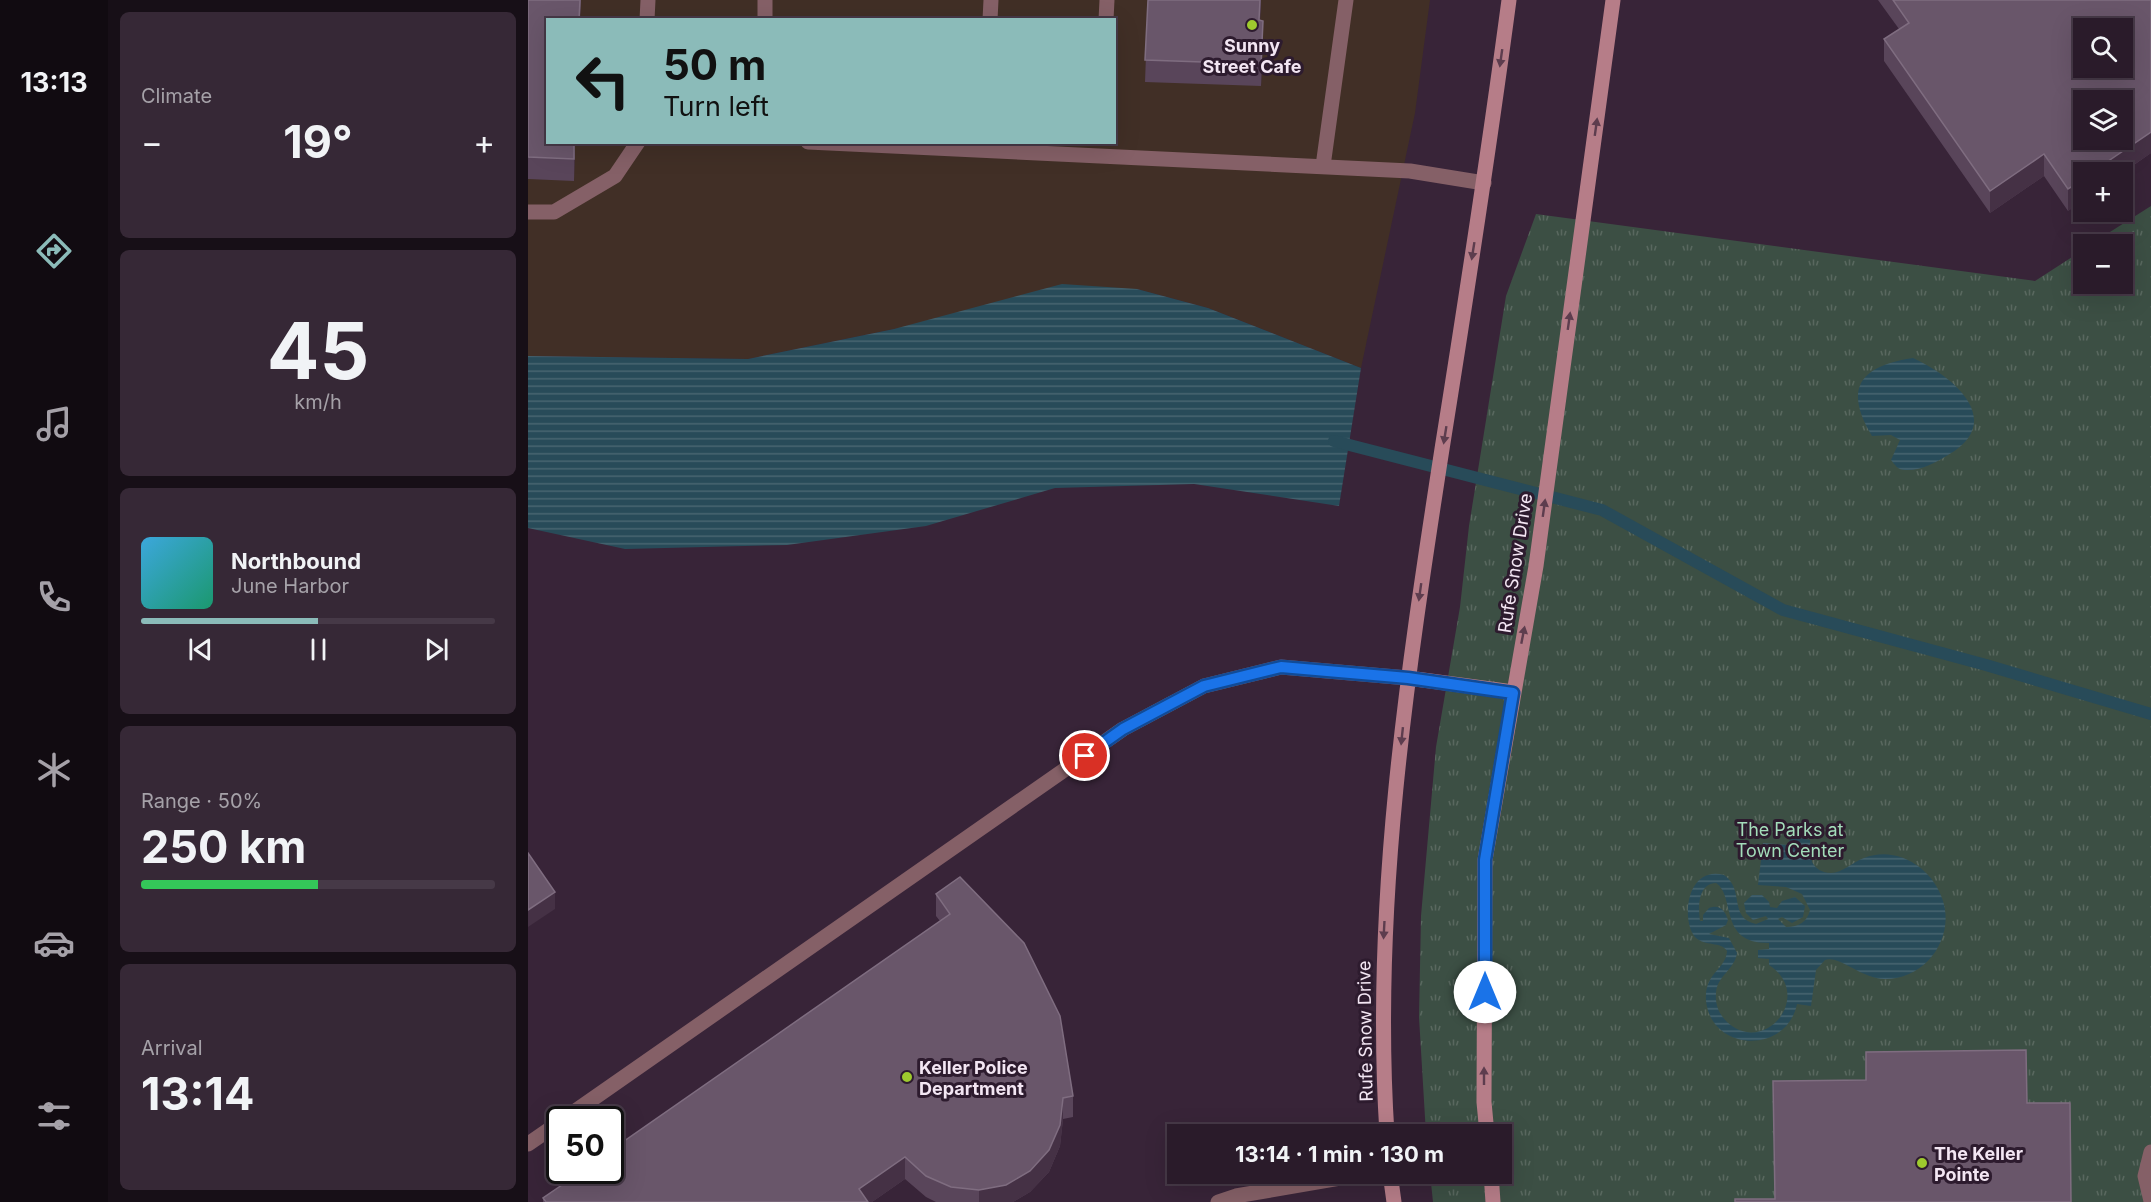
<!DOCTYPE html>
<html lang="en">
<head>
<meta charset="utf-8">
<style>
  :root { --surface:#2a1b2a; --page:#362836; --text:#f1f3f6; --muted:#a5a1a8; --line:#463947; --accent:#8bbbb9 }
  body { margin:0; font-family:Inter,sans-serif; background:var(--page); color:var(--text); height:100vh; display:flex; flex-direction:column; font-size:22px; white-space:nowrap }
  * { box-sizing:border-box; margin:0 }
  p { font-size:20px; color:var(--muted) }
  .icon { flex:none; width:33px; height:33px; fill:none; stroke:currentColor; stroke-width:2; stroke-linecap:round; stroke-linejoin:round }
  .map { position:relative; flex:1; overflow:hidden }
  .panel { display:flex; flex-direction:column; gap:12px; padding:12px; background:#170f17; width:420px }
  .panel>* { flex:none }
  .top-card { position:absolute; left:18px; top:18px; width:570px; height:126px; border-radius:0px; box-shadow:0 6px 24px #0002,0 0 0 2px var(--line); background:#8bbbb9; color:#111; overflow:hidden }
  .controls { position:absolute; left:1545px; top:18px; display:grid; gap:12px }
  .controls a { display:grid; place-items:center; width:60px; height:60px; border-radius:0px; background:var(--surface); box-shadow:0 6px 24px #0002,0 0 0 2px var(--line); font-size:30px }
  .speed { position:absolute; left:18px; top:1106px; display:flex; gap:12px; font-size:30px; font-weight:700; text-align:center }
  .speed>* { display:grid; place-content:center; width:78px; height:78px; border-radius:50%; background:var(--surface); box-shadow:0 6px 24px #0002,0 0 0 2px var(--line); line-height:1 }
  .speed .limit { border:3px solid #111; border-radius:9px; background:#fff; color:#111 }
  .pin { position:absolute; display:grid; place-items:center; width:51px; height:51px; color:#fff; margin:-26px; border:3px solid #fff; border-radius:50%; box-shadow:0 2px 6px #0007 }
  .me { position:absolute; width:66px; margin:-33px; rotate:0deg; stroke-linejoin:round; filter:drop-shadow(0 0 4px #0008) }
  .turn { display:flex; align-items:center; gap:21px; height:126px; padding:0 18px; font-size:27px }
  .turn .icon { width:78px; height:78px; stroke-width:2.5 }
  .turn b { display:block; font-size:42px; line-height:51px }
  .big { font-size:45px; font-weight:700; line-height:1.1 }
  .panel .widget { flex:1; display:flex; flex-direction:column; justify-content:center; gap:9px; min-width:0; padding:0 21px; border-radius:9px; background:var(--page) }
  .panel .dial { align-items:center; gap:0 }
  .dial b { font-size:78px; line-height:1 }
  .song { display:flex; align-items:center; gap:18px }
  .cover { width:72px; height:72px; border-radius:9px; background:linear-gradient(135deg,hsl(200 70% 55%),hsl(160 70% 35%)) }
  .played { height:6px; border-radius:3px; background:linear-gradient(90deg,var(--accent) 50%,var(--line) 50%) }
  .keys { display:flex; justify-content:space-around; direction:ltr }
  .heat { display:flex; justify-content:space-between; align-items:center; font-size:33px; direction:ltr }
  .charge { height:9px; border-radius:4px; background:linear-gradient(90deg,#34c759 50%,var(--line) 0) }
  .trip { position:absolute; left:639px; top:1124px; width:345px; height:60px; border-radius:0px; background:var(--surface); box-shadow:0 6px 24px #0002,0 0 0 2px var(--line); font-weight:700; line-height:60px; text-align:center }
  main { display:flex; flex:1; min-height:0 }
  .menu { display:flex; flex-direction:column; width:108px; justify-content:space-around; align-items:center; background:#110b11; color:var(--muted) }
  .menu .icon { width:42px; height:42px }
  .menu .current { color:var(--accent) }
  .menu b { font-size:27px; color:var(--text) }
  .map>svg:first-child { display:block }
</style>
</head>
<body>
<main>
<nav class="menu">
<b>13:13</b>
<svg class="icon current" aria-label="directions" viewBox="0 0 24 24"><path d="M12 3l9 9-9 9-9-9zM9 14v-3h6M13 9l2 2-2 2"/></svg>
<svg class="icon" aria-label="music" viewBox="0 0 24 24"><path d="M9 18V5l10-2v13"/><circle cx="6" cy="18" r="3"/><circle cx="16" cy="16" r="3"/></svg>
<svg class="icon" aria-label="phone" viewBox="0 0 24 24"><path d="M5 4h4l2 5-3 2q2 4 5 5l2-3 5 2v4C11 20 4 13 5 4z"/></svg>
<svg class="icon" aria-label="climate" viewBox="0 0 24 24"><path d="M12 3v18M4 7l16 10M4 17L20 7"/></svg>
<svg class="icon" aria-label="car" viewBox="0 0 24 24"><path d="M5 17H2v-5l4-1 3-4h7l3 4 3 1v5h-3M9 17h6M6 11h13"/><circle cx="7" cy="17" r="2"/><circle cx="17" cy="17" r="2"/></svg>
<svg class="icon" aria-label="filters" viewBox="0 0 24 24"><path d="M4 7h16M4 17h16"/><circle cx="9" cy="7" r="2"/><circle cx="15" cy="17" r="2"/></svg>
</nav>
<section class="panel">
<div class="widget"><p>Climate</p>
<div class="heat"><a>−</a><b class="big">19°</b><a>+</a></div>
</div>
<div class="widget dial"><b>45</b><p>km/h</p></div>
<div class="widget">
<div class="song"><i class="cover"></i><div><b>Northbound</b><p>June Harbor</p></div></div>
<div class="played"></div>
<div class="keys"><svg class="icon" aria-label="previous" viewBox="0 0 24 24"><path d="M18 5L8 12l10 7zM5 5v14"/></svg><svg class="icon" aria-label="pause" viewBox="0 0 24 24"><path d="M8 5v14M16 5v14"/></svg><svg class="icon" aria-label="next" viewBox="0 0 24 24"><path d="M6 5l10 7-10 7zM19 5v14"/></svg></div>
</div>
<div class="widget"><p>Range · 50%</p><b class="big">250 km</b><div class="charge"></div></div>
<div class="widget"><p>Arrival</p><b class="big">13:14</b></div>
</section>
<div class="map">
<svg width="1623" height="1202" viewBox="0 0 1623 1202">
  <defs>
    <pattern id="park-tufts" width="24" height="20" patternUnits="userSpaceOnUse" patternTransform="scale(1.5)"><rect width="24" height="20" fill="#3c4f44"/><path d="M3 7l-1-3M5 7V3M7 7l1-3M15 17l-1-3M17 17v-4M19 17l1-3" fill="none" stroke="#59685f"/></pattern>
    <pattern id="water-rules" width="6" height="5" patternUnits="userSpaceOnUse" patternTransform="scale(1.5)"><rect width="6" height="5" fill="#284b59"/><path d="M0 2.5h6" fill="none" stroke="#486571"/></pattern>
  </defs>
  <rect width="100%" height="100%" fill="#382438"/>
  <path fill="#412f26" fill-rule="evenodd" d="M 0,0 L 902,0 L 887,113 L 833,368 L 680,308 L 609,289 L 366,329 L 220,359 L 0,356 ZM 20,20 L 586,20 L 586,142 L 20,142 Z"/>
  <path fill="url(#park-tufts)" d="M 1623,206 L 1623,1202 L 905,1202 L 902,1173 L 974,1173 L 974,1134 L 898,1134 L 891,1017 L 893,916 L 908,747 L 932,607 L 941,526 L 978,296 L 1008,214 L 1507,281 L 1555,250 L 1556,284 L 1594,284 L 1594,244 L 1563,244 Z"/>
  <path fill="url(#water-rules)" fill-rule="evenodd" d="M 534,284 L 609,289 L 680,308 L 833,368 L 811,506 L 666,484 L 527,488 L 398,526 L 259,545 L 97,549 L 0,528 L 0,356 L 220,359 L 366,329 Z
    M 1385,358 C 1425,376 1479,421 1420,455 C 1407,463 1393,471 1377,470 C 1370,470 1367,465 1363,460 L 1372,440 L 1363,435 L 1344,436 C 1315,388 1332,366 1385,358 Z
    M 1262,836 L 1282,840 L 1284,862 C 1288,869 1294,873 1303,873 C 1314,873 1325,862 1336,858 C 1369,845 1405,868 1415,901 C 1427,940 1396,980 1356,979 C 1334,979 1311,955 1297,960 L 1288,970 L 1283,1006 L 1269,1004 C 1259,1054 1184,1053 1178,1001 C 1176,972 1198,970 1199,951 C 1193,941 1177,947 1167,937 C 1153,921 1158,865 1196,875 C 1217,889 1200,918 1228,924 L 1240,919 L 1238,916 L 1225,920 L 1218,913 L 1216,903 L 1224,895 L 1234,895 L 1241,902 L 1242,907 L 1249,908 L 1254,901 L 1267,897 L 1277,906 L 1275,917 L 1264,923 L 1254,917 L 1250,919 L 1258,927 C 1271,927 1279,922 1282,910 L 1274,894 L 1258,887 L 1230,885 L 1235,843 L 1261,845 ZM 1188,883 C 1208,896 1190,944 1241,943 L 1241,949 L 1230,950 L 1230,958 L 1241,959 L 1241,965 C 1287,995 1237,1057 1199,1022 C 1191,1014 1187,1005 1188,993 C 1189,976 1207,969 1209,953 L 1201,938 L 1181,934 L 1198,925 L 1200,920 C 1197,910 1191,904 1181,908 L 1175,915 L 1175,921 L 1172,921 C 1170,906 1170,884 1188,883 Z"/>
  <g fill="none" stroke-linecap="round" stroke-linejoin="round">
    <path stroke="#284b59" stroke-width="12" d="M 806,441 L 1074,510 L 1255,610 L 1458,665 L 1623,714"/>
    <path stroke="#856067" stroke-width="15" d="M 119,20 L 120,0
      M 237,20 L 237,0
      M 462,20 L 463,0
      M 578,20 L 579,0
      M 280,142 L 882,171 L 956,183
      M 795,166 L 818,0
      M 0,212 L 26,212 L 87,176 L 110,142
      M 36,1119 L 595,729 L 676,686 L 753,667 L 880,678
      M 0,1144 L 32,1122
      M 1623,1152 L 1617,1176 L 1623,1201
      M 690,1202 L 708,1196 L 841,1173"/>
    <path stroke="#b67d88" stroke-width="15" d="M 880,678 L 985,692
      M 859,1134 C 844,904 879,675 914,449 C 938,299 961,150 981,0
      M 959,1134 L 956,1102 L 957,860 L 1008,566 L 1085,0
      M 862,1173 L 866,1202
      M 963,1173 L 965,1202"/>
  </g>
  <path fill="#59455a" d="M 0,0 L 53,0 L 52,20 L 20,20 L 47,142 L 46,181 L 0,179 Z
    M 620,0 L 733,0 L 732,20 L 735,42 L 733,86 L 617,82 Z
    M 1350,0 L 1623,0 L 1623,153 L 1540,211 L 1516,176 L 1462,213 L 1356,61 L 1356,39 L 1371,29 Z
    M 408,894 L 545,1096 L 545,1117 L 535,1119 L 532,1146 L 521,1172 L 502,1192 L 485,1202 L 408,1202 L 398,1197 L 377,1179 L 344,1202 L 15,1202 L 15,1198 L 412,921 L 408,916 Z"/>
  <path fill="#453145" d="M 732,0 L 733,0 L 731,41 L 731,20 Z
    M 735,21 L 735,42 L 733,86 L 733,64 Z
    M 1623,132 L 1623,153 L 1594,173 L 1564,172 Z
    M 46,142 L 47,142 L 46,181 Z
    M 1516,154 L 1516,176 L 1462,213 L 1462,191 Z
    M 1556,179 L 1556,200 L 1540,211 L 1540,189 Z
    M 27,892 L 27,909 L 0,927 L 0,910 Z
    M 535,1098 L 535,1119 L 532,1146 L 521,1172 L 502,1192 L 485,1202 L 451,1202 L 451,1190 Z
    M 377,1157 L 377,1179 L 344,1202 L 331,1202 L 331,1189 Z"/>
  <path fill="#69566a" stroke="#7f6d80" stroke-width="1.5" fill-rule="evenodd" d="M 0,0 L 52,0 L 51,20 L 20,20 L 20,142 L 46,142 L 46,159 L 0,157 Z
    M 620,0 L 732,0 L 731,20 L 735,21 L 733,64 L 617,60 Z
    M 1365,0 L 1623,0 L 1623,132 L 1564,172 L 1556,172 L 1556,179 L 1540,189 L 1516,154 L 1462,191 L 1356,39 L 1381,23 ZM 1556,28 L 1594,28 L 1594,68 L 1556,68 ZM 1556,100 L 1594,100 L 1594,140 L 1556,140 Z
    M 0,853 L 27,892 L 0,910 Z
    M 432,877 L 496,943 L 532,1016 L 545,1096 L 535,1098 L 532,1125 L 521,1150 L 502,1171 L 478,1185 L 451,1190 L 423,1187 L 398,1176 L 377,1157 L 331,1189 L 340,1202 L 18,1202 L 15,1198 L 56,1170 L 82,1170 L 82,1151 L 422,914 L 408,894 Z
    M 1498,1050 L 1499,1103 L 1542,1103 L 1543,1202 L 1207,1202 L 1207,1199 L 1247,1199 L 1245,1081 L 1338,1080 L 1338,1052 Z"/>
  <defs><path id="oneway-solid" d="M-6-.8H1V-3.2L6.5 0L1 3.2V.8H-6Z" transform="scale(1.5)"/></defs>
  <g fill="#5d3d4e">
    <use href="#oneway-solid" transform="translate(973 58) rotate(98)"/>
    <use href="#oneway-solid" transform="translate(1068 127) rotate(-82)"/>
    <use href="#oneway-solid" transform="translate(945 251) rotate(99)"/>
    <use href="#oneway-solid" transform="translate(1041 321) rotate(-82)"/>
    <use href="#oneway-solid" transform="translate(917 435) rotate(99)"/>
    <use href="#oneway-solid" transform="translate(1016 508) rotate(-82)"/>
    <use href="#oneway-solid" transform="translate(892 592) rotate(98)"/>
    <use href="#oneway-solid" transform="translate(995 635) rotate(-79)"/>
    <use href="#oneway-solid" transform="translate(874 736) rotate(96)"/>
    <use href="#oneway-solid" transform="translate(856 930) rotate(93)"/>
    <use href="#oneway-solid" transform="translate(956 1076) rotate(-90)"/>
  </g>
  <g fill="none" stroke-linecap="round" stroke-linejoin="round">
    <g stroke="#114b97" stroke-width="15">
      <path id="route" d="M 557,756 L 595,729 L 676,686 L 753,667 L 880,678 L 985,693 L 957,860 L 957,992"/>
    </g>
    <use href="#route" stroke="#1a73e8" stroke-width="10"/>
  </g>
  <g fill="#9eca2e" stroke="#2d1b2e" stroke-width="2">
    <circle cx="724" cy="25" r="6"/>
    <circle cx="379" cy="1077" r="6"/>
    <circle cx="1394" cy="1163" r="6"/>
  </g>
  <g text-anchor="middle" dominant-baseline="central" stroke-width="6" stroke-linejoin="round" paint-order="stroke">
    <g font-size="18" font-weight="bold" fill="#f3e6f3" stroke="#2d1b2e" text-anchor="start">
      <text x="724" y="45" text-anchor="middle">Sunny<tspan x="724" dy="21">Street Cafe</tspan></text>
      <text x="391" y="1067">Keller Police<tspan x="391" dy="21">Department</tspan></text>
      <text x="1406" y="1153">The Keller<tspan x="1406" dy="21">Pointe</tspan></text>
    </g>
    <g font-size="18" fill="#f3e6f3" stroke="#2d1b2e">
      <text transform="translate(987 563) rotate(-81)">Rufe Snow Drive</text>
      <text transform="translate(837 1031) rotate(-91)">Rufe Snow Drive</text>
    </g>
    <g font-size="18" fill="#a3ddba" stroke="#2d1b2e">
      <text x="1262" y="829">The Parks at<tspan x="1262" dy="21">Town Center</tspan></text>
    </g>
  </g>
</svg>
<div class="controls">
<a><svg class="icon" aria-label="search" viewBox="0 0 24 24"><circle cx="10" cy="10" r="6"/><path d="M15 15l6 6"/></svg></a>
<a><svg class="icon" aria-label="layers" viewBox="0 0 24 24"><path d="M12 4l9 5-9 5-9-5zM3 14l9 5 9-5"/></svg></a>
<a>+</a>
<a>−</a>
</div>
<div class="speed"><div class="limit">50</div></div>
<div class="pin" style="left:557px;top:756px;background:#d93025"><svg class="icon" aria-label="arrive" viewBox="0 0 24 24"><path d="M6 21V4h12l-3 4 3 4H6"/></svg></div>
<svg class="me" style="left:957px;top:992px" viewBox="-20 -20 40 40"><circle r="19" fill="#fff"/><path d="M0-13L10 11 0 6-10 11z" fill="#1a73e8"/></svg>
<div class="trip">13:14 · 1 min · 130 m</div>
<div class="top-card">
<div class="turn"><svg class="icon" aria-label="left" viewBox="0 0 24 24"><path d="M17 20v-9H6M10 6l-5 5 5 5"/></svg><div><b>50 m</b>Turn left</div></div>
</div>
</div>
</main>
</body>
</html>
